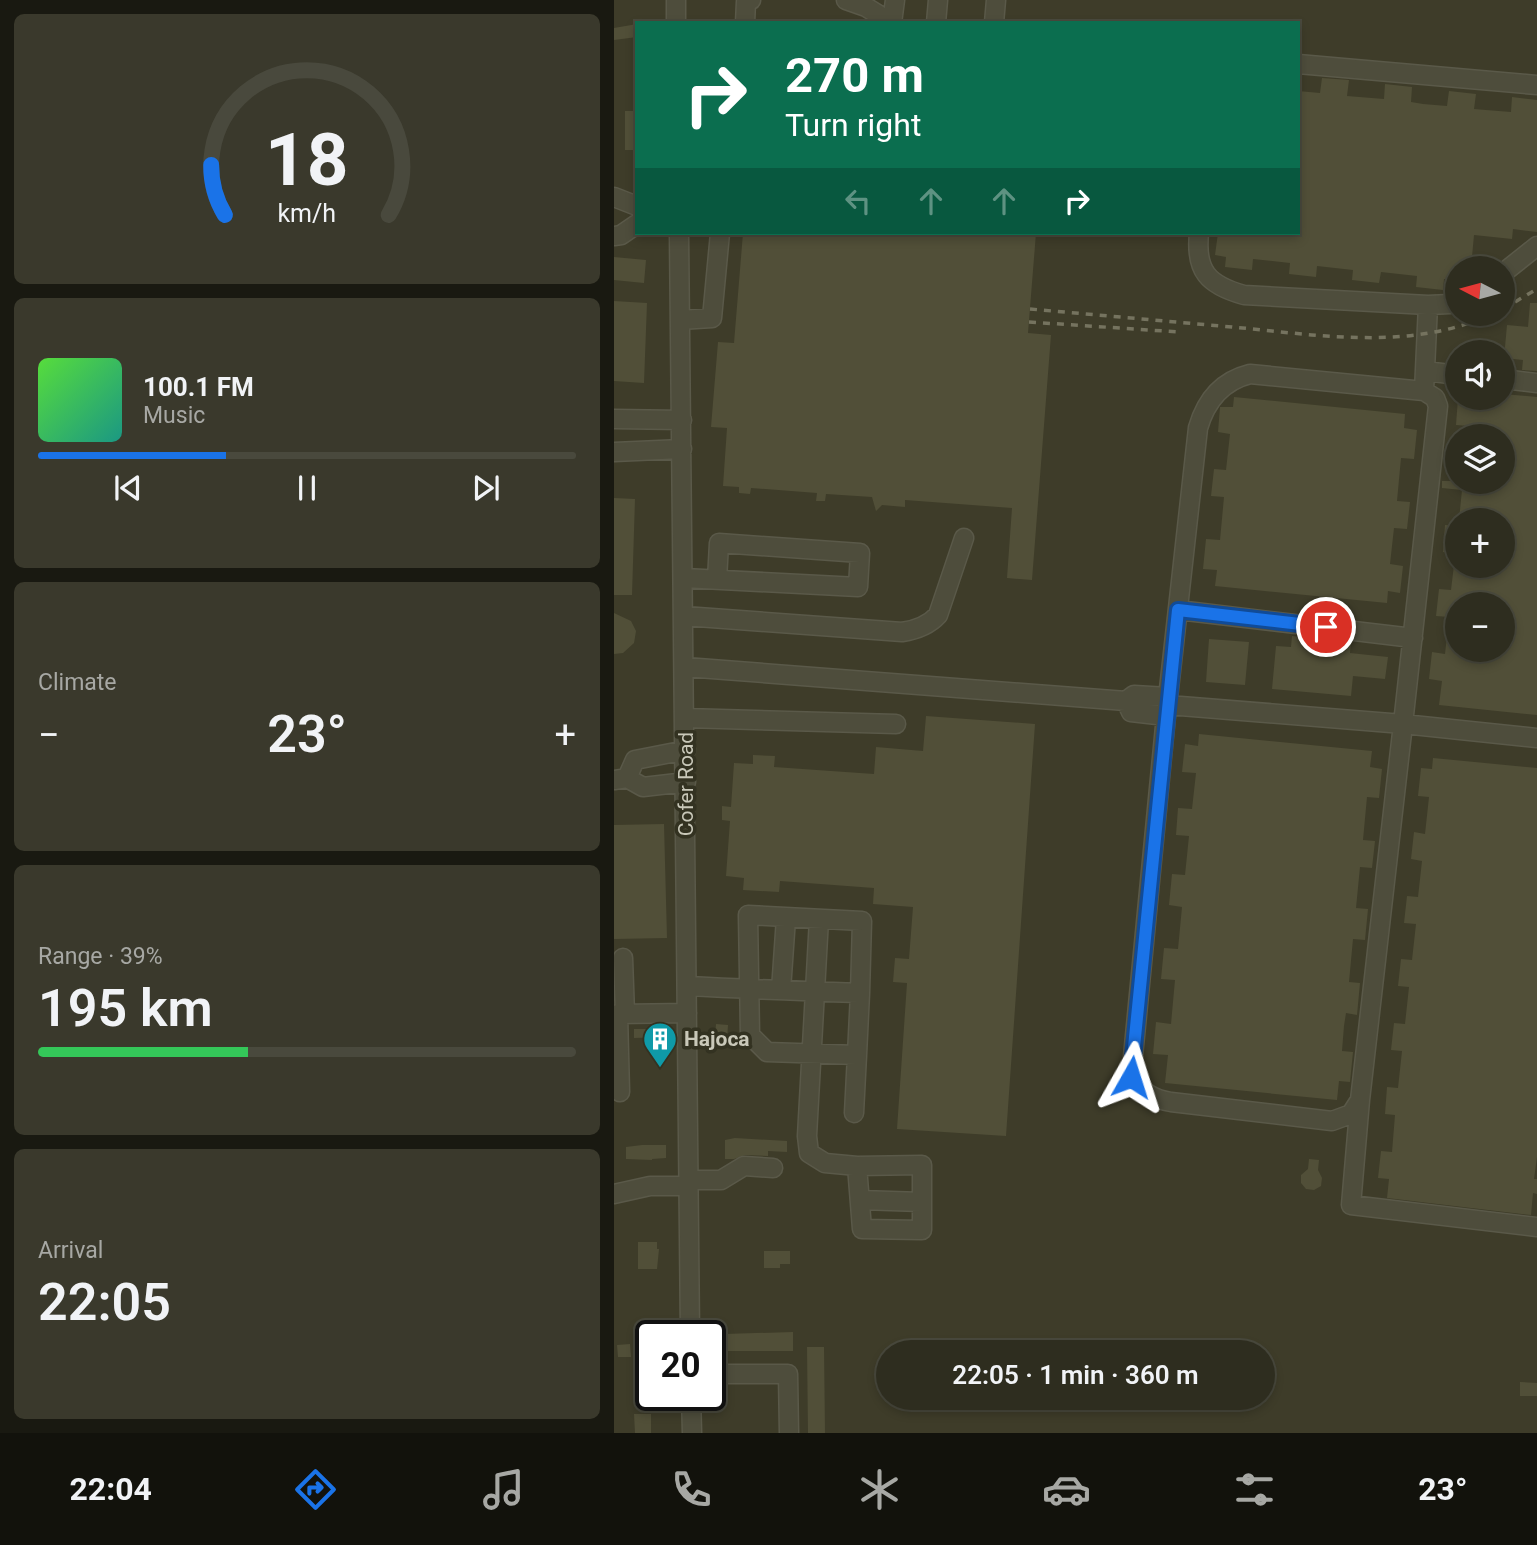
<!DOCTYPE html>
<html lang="en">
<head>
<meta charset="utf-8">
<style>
  :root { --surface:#2e2d1f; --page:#3a392c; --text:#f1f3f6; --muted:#a7a8a4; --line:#49493d; --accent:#1a73e8 }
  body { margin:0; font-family:Roboto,sans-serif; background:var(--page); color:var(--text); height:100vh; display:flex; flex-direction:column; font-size:26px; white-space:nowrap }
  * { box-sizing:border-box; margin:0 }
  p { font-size:23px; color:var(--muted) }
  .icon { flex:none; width:38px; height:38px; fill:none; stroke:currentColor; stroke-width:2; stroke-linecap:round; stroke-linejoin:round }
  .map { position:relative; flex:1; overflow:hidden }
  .details { display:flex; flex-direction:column; gap:14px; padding:14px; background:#191911; width:614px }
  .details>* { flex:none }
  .guide { position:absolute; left:21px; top:21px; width:665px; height:214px; border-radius:0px; box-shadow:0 4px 10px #0003,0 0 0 2px var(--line); background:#0b6e4f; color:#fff; overflow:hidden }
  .needle { width:46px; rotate:276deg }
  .controls { position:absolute; left:831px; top:256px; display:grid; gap:14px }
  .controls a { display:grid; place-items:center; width:70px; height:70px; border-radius:50%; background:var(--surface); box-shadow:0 4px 10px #0003,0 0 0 2px var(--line); font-size:35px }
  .speed { position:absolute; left:21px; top:1320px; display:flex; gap:14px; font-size:35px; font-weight:700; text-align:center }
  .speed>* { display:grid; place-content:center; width:91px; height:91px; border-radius:50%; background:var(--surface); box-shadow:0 4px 10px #0003,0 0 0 2px var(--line); line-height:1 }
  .speed .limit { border:4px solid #111; border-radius:10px; background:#fff; color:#111 }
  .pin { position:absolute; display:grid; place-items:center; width:60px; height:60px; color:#fff; margin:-30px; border:4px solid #fff; border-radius:50%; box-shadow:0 2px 7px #0007 }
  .me { position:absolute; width:77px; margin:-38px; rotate:6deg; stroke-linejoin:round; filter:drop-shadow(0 0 5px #0008) }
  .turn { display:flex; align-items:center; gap:24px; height:147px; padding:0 35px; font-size:32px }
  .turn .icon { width:91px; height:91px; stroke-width:2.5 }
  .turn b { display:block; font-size:49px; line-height:60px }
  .lanes { display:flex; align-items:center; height:66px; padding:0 35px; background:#0003; justify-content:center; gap:35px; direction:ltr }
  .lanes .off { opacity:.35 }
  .big { font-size:52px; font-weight:600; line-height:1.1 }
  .details .tile { flex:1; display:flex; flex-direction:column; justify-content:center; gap:10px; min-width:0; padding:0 24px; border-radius:10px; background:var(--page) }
  .details .dial { align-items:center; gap:0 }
  .dial svg { height:182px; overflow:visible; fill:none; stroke:var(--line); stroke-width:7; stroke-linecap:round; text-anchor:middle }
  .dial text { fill:var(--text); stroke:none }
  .song { display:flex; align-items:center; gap:21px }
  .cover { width:84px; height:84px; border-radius:10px; background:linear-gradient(135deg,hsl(110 70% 55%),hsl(170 70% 35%)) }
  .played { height:7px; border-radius:4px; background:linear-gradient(90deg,var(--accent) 35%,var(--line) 35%) }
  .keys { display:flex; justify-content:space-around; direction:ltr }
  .heat { display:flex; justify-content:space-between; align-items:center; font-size:38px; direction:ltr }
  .charge { height:10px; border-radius:5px; background:linear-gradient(90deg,#34c759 39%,var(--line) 0) }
  .trip { position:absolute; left:262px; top:1340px; width:399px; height:70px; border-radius:35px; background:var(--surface); box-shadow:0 4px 10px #0003,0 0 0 2px var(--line); font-weight:600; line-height:70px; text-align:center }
  .tab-bar { display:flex; height:112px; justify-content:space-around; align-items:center; background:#12120c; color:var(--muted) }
  .tab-bar .icon { width:49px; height:49px }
  .tab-bar .on { color:var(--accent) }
  .tab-bar b { font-size:32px; color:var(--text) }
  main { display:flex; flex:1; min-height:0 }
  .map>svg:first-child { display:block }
</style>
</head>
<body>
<main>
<section class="details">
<div class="tile dial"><svg viewBox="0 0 100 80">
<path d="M14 69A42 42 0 1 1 86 69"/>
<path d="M14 69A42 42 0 0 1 8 47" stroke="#1a73e8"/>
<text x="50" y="56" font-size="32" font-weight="700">18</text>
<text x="50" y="72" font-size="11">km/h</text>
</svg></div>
<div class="tile">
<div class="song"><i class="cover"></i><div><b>100.1 FM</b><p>Music</p></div></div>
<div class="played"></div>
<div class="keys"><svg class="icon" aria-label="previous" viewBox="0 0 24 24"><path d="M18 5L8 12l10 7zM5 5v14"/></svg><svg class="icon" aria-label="pause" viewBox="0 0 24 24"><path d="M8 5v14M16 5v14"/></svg><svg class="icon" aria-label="next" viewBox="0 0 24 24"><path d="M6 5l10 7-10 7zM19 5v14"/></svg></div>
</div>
<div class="tile"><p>Climate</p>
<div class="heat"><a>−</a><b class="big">23°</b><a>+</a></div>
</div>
<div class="tile"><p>Range · 39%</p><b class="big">195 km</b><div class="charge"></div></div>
<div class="tile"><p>Arrival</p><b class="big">22:05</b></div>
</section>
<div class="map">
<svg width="923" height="1433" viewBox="0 0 923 1433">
  <rect width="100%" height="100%" fill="#3e3c29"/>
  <path fill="#514f38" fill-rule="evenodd" d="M 23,24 L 23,37 L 0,40 L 0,28 Z
    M 708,78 L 735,80 L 733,96 L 770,99 L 771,84 L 798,87 L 797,102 L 809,104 L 833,106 L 835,91 L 862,94 L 860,109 L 872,110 L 897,112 L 898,97 L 923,100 L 923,232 L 899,229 L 898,239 L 860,235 L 857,268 L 844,268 L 844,280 L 830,279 L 829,290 L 802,287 L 803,276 L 767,272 L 765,283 L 738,280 L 739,270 L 703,266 L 702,277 L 675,274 L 676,263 L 639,259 L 638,270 L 611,267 L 612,257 L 601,255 L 604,233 L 684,233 L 684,91 L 706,93 Z
    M 11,111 L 23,111 L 23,150 L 11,150 Z
    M 129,233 L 422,233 L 414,333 L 437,335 L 418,580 L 393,578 L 398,508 L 291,500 L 291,507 L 268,505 L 262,511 L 258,497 L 212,494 L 211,501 L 202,501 L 203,493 L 137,488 L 136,494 L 125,493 L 125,487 L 109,486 L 113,428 L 97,427 L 104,342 L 120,343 Z
    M 0,257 L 32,260 L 30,283 L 0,280 Z
    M 0,301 L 33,303 L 30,383 L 0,381 Z
    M 916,303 L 923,303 L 923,371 L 908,370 L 909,360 L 890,358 L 893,325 L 914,327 Z
    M 889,394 L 923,397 L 923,715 L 825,705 L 828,681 L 815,679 L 818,652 L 831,654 L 835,617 L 822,616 L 825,589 L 837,590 L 840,565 L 889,565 L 889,520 L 845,520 L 848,490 L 828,488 L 828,481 L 889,481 L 889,436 L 854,436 L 855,426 L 842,425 L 844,398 L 889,397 ZM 844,604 L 889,604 L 889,649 L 844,649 Z
    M 620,397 L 791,414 L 790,428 L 803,430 L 800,459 L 787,458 L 783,501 L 796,502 L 793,529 L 780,528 L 776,564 L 789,566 L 786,593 L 774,591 L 773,603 L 601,586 L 603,570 L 589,569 L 592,539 L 606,540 L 610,497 L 597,496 L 600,469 L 612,470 L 616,434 L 604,432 L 606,407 L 619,407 Z
    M 0,498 L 21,499 L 18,595 L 0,595 Z
    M 831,525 L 844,526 L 844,554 L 829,552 Z
    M 0,613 L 17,621 L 22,631 L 20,643 L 9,653 L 0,654 Z
    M 678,636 L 737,642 L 736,653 L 774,657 L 771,679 L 739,676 L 737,696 L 658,689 L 662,646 L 677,647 Z
    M 595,639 L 635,642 L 631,685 L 592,682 Z
    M 312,716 L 421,724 L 392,1136 L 283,1129 L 293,983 L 279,982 L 281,958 L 295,959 L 299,907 L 259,904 L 260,888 L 166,881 L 165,892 L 129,890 L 130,878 L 112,876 L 116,821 L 108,820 L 108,806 L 117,807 L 120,763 L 139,764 L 139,755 L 161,756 L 160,767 L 260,774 L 262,747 L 309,751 Z
    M 585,734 L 758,751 L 756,767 L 768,769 L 765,798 L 753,797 L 749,840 L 761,841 L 758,868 L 746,867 L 742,908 L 754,909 L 751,940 L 739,939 L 735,982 L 746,983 L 743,1015 L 732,1013 L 730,1026 L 728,1051 L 739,1052 L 736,1082 L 725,1081 L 723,1100 L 551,1083 L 554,1055 L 539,1054 L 542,1022 L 557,1024 L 561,980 L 547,979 L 550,948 L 564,949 L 568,907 L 555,905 L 558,874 L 571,875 L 575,836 L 562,835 L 564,808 L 578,809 L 582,773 L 568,772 L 571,744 L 584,746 Z
    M 819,758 L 923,768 L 923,1157 L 920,1179 L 923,1179 L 923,1194 L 919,1193 L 917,1215 L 773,1198 L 775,1179 L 764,1178 L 767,1151 L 778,1152 L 781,1115 L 771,1114 L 773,1087 L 784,1088 L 788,1051 L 777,1050 L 780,1023 L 791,1024 L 795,987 L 784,986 L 787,959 L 798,960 L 802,924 L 790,923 L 793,896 L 804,897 L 808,861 L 797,859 L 800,832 L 811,834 L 815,797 L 804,796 L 807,768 L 818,769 Z
    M 50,824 L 53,938 L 0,939 L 0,825 Z
    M 102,1024 L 114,1025 L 113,1040 L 101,1039 Z
    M 20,1029 L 52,1029 L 52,1037 L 20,1038 Z
    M 121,1138 L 173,1141 L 173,1152 L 154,1151 L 154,1156 L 131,1155 L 120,1159 L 111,1159 L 111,1140 Z
    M 28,1145 L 52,1145 L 52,1158 L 38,1159 L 38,1160 L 12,1159 L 12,1147 Z
    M 695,1159 L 705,1160 L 704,1170 L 708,1178 L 707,1186 L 700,1190 L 692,1189 L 687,1183 L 687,1175 L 694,1169 Z
    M 24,1242 L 43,1242 L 43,1249 L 45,1249 L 43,1269 L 24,1269 Z
    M 150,1251 L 176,1251 L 176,1264 L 166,1264 L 166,1268 L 150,1268 Z
    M 179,1332 L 179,1351 L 110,1351 L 110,1334 Z
    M 16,1344 L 17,1357 L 4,1357 L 3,1345 Z
    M 193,1347 L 210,1347 L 211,1433 L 194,1433 Z
    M 906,1382 L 923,1383 L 923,1396 L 906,1396 Z
    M 20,1414 L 37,1414 L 37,1433 L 21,1433 Z"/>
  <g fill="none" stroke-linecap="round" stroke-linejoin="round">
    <g stroke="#5a5949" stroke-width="21">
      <path id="minor" d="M 62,0 L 62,23
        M 232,0 L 252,7 L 278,23
        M 131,23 L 132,2 L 137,0
        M 278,23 L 281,0
        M 322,23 L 324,0
        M 380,23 L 382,0
        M 684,64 L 923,85
        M 0,197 L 23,206
        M 65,233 L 76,1335
        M 585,233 C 581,271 594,285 630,295 L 814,305 L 836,304 L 844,301
        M 0,236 L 7,235 L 23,224
        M 889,273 L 923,246
        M 814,305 L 810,391 L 636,374 C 608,381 592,400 584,428 L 552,716 L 517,1077 C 529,1092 538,1099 557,1102 L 718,1121 L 737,1114 L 746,1100 L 789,724 L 923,738
        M 66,320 L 98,318 L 106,233
        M 811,371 L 844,375
        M 889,379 L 923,383
        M 0,419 L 68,420
        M 0,452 L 68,449
        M 70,578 L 244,587 L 246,553 L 105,543 L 103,580
        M 564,610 L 799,638
        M 70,616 L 288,632 C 302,630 314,626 324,615 L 350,538
        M 71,667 L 512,701 L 520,695 L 554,697
        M 512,701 L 517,712 L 552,716
        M 554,705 L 789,724 L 824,406 L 821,398 L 810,391
        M 71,718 L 282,724
        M 13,778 L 29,787 L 72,782
        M 0,780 L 13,778 L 21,760 L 72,750
        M 205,919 L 193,1136 L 195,1153 L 211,1163 L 243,1166 L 308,1165 L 308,1230 L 248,1229 L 243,1166
        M 9,958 L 11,1014
        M 73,986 C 131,989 188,991 246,993 L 248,921 L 134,915 L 136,1035 L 153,1052 L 243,1055 L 246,993
        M 167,990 L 172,918
        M 6,1092 L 4,1014 L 73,1013
        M 746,1100 L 737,1205 L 923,1227
        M 240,1113 L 243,1055
        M 74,1180 L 107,1180 L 130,1166 L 159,1168
        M 0,1194 L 36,1186 L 74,1186
        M 246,1200 L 308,1202
        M 96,1374 L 174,1374 L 175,1433
        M 77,1395 L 78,1433"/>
    </g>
    <use href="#minor" stroke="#4e4d3c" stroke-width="18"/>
    <path stroke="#75735f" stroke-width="3.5" stroke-dasharray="7 7" stroke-linecap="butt" d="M 416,309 C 483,315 550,321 618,327 C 705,335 798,352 880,313
      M 889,309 L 923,289
      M 415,322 L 565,332"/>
  </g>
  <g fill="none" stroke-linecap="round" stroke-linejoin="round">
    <g stroke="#114b97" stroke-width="18">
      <path id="route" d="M 517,1077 L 564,610 L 712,627"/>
    </g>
    <use href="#route" stroke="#1a73e8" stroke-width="12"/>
  </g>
  <defs>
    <g id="building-pin" transform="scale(1.75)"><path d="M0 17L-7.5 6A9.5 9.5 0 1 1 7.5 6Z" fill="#0f9aa8" stroke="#333221"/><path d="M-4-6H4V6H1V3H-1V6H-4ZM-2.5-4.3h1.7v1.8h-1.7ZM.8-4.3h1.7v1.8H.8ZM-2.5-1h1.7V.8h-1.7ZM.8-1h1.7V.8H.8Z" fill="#fff"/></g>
  </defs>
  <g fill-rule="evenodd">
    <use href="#building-pin" x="46" y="1039"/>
  </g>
  <g text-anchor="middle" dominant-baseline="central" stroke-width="7" stroke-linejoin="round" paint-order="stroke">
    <g font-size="21" fill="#c9c8b9" stroke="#333221">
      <text transform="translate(72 784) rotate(-90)">Cofer Road</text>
    </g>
    <g font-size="21" font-weight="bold" fill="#c9c8b9" stroke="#333221" text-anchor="start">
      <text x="70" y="1039">Hajoca</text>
    </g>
  </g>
</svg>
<div class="controls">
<a><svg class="needle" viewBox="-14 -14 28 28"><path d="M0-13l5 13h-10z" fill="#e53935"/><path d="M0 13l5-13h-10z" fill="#a7a8a4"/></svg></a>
<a><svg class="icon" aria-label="sound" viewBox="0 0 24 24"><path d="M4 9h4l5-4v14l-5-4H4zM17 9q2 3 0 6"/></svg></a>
<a><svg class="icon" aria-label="layers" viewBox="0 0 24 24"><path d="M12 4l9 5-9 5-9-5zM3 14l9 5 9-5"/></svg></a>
<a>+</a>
<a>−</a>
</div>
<div class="speed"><div class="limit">20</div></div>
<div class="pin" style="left:712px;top:627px;background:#d93025"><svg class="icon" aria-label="arrive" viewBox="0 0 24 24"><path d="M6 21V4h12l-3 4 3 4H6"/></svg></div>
<svg class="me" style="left:517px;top:1077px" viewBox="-20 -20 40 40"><path d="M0-17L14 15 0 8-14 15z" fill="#1a73e8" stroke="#fff" stroke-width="4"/></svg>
<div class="trip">22:05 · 1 min · 360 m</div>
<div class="guide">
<div class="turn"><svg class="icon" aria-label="right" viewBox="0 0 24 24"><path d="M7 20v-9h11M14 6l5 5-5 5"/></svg><div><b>270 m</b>Turn right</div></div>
<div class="lanes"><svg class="icon off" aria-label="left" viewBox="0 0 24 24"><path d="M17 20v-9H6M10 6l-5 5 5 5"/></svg><svg class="icon off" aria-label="ahead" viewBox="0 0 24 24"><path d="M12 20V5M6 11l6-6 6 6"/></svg><svg class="icon off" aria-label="ahead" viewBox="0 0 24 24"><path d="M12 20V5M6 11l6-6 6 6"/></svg><svg class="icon" aria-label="right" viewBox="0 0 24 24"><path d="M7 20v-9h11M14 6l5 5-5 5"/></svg></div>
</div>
</div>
</main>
<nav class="tab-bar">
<b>22:04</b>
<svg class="icon on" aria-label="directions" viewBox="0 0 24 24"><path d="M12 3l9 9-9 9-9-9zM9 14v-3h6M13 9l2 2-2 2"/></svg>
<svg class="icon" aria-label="music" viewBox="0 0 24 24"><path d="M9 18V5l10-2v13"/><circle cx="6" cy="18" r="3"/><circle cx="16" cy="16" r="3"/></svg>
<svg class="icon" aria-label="phone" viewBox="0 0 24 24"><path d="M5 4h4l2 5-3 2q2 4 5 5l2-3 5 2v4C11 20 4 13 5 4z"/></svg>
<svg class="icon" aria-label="climate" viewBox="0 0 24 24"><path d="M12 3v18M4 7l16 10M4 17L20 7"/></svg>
<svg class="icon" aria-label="car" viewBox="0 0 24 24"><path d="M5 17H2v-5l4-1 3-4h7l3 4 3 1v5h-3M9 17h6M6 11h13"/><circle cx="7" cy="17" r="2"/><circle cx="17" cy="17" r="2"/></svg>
<svg class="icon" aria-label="filters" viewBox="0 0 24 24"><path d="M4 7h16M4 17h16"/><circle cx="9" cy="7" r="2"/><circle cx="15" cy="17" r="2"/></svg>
<b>23°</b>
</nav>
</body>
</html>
